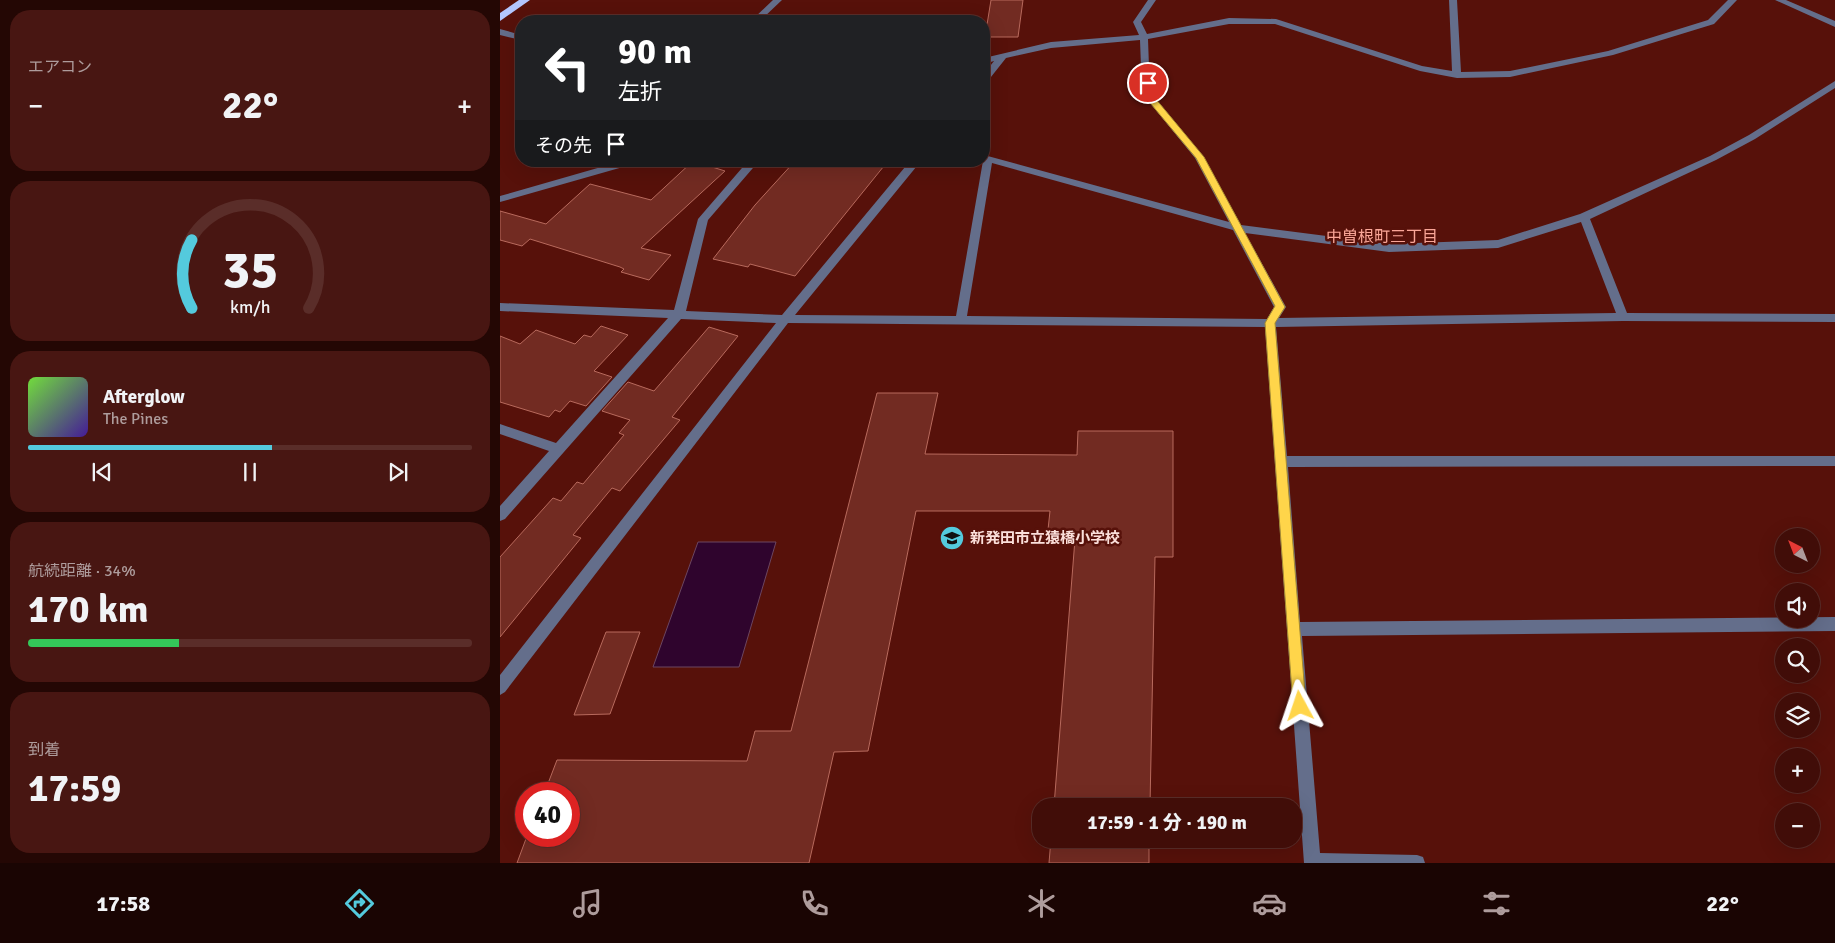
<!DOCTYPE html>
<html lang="ja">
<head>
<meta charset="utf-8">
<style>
  :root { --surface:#410d08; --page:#481612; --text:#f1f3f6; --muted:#ae9c9c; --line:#5a2d29; --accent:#54cadd }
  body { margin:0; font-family:Signika,"Noto Sans JP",sans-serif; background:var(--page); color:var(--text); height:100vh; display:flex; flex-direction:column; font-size:19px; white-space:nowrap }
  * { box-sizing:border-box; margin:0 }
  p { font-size:16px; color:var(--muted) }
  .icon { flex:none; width:28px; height:28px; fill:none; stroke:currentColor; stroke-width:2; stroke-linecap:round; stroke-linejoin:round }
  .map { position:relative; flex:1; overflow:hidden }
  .panel { display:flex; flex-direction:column; gap:10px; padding:10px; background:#240704; width:500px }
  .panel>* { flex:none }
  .guide { position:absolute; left:15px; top:15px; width:475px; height:152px; border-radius:20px; box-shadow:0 5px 20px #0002,0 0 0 1px var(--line); background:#202124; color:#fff; overflow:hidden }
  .needle { width:32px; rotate:318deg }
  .tools { position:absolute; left:1275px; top:528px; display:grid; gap:10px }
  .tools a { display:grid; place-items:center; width:45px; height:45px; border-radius:50%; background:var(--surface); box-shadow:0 5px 20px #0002,0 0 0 1px var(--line); font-size:25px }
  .speed { position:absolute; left:15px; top:782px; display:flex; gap:10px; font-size:25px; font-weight:700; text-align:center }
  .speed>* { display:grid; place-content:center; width:65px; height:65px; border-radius:50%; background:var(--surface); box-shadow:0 5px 20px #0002,0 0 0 1px var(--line); line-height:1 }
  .speed .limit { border:8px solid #d22; background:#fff; color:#111 }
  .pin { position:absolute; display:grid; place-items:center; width:42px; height:42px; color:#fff; margin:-21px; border:2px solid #fff; border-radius:50%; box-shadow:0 1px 5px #0007 }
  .me { position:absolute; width:55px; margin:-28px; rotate:355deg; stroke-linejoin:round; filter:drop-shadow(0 0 4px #0008) }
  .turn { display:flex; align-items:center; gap:18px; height:105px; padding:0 20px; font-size:22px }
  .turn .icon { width:65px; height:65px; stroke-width:2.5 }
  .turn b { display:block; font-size:35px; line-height:42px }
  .then { display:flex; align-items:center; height:48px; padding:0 20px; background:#0003; gap:10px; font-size:19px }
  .big { font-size:38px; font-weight:800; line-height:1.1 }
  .panel .widget { flex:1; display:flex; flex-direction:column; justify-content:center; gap:8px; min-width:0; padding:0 18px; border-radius:20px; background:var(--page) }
  .panel .dial { align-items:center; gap:0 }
  .dial svg { height:130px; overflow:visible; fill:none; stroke:var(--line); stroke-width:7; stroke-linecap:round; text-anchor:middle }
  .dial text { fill:var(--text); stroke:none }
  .song { display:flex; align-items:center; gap:15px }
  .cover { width:60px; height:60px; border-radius:8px; background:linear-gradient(135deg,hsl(100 70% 55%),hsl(260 70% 35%)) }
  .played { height:5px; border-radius:2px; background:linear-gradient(90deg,var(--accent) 55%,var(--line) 55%) }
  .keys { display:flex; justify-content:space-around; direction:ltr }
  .heat { display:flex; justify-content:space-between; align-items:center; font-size:28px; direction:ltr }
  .charge { height:8px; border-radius:4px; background:linear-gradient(90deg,#34c759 34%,var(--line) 0) }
  .trip { position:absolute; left:532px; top:798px; width:270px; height:50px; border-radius:20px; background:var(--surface); box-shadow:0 5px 20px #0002,0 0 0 1px var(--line); font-weight:800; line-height:50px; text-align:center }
  .menu { display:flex; height:80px; justify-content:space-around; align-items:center; background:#1a0503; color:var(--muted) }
  .menu .icon { width:35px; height:35px }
  .menu .on { color:var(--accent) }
  .menu b { font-size:22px; color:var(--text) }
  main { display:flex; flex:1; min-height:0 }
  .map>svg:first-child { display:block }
</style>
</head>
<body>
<main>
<section class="panel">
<div class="widget"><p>エアコン</p>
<div class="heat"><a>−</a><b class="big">22°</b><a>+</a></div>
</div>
<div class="widget dial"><svg viewBox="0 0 100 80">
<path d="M14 69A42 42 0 1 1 86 69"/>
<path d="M14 69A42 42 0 0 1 14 27" stroke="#54cadd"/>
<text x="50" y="56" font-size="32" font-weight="700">35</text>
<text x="50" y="72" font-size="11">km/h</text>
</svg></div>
<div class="widget">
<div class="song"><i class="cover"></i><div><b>Afterglow</b><p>The Pines</p></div></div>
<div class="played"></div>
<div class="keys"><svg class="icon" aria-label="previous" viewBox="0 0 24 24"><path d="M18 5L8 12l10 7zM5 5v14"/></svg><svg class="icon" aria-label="pause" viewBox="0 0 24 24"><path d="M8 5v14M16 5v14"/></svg><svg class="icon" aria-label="next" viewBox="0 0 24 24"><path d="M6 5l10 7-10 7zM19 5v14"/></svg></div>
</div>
<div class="widget"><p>航続距離 · 34%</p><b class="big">170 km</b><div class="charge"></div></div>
<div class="widget"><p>到着</p><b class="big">17:59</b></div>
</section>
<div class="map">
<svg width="1335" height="863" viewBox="0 0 1335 863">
  <rect width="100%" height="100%" fill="#57110a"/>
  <path fill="#2f042d" stroke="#6c4661" d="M 198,542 L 276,542 L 239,667 L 153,667 Z"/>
  <path fill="#722b22" stroke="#b86a5d" d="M 491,0 L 523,0 L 518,37 L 485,37 Z
    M 193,161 L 225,171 L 141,248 L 171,255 L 149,280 L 121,272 L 124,269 L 120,267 L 30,239 L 22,246 L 0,240 L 0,211 L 46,224 L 90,184 L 151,200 Z
    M 295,161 L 388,161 L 295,276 L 250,264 L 248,267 L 213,259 L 255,205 Z
    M 101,326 L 128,335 L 94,371 L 112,377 L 86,406 L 70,401 L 60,412 L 55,410 L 49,417 L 0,402 L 0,336 L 20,344 L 36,330 L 75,344 L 84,335 L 91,337 Z
    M 209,327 L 238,336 L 172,417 L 180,420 L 120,491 L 112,488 L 73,535 L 81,538 L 0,637 L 0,557 L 53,498 L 61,501 L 77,482 L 83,484 L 124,435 L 119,433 L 130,420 L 102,411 L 128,382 L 154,391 Z
    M 377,393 L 438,393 L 425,454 L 577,455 L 578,431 L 673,431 L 673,557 L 655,557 L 650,806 L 554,806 L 575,539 L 547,539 L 550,511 L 416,511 L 368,751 L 334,752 L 309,863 L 17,863 L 27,836 L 69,836 L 69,794 L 44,794 L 57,760 L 247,761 L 255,731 L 291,731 Z
    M 106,632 L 140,632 L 110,714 L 74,715 Z
    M 551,839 L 649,839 L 649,863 L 549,863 Z"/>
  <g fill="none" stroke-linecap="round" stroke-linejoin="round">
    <path fill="#646e8b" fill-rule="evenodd" d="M 273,0 L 282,0 L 260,21 L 251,21 Z
      M 648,0 L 656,0 L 641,22 L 647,34 L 729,18 L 776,19 L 922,66 L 952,71 L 949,0 L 957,0 L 961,72 L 1010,71 L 1108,51 L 1208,20 L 1228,0 L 1237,0 L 1214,24 L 1113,55 L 1010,77 L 957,78 L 920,71 L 775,24 L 729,24 L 648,39 L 649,67 L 655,98 L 702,155 L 741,225 L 889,244 L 998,240 L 1080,214 L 1210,156 L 1249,135 L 1335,81 L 1335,88 L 1255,139 L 1216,160 L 1090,219 L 1127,313 L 1335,314 L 1335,322 L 1123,321 L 776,327 L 787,456 L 1335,456 L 1335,466 L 788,467 L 800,622 L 1335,617 L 1335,631 L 802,636 L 820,853 L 917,855 L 923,857 L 925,863 L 804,863 L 765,327 L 288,323 L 5,692 L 0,695 L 0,675 L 276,323 L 181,319 L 5,519 L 0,521 L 0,506 L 49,451 L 0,434 L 0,424 L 56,443 L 168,318 L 0,311 L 0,303 L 174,310 L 198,219 L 248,161 L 259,161 L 208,220 L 186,311 L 282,315 L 410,161 L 421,161 L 295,315 L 456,316 L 484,155 L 729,222 L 695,158 L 646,98 L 641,67 L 640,40 L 551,48 L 506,58 L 487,82 L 484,83 L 484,74 L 494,61 L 484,64 L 484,58 L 551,42 L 639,35 L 633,22 ZM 492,163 L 733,230 L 774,307 L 767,319 L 467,316 ZM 1081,222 L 1116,313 L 779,318 L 786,307 L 745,233 L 889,252 L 998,248 Z
      M 1275,0 L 1286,0 L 1335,21 L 1335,27 Z
      M 0,29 L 21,35 L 21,40 L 0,35 Z
      M 122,161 L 139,161 L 137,163 L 0,202 L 0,196 Z"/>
    <path fill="#b3c6fe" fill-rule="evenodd" d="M 19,0 L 30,0 L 0,21 L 0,13 Z"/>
  </g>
  <path fill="#ffd54a" stroke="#a68a30" d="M 645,81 L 651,81 L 655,98 L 704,157 L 785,307 L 775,323 L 806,706 L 804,711 L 800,713 L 795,711 L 793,706 L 765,323 L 775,306 L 696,158 L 646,98 Z"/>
  <defs>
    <g id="school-disc" transform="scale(1.25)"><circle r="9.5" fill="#54cadd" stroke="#57110a"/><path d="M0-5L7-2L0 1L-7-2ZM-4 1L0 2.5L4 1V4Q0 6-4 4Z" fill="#111"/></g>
  </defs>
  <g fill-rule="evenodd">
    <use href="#school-disc" x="452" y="538"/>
  </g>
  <g text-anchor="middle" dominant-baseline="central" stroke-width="5" stroke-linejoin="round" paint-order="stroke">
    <g font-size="15" font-weight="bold" fill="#fbdfda" stroke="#57110a" text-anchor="start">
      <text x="470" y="538">新発田市立猿橋小学校</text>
    </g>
    <g font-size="16" fill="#faa698" stroke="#57110a">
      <text x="882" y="237">中曽根町三丁目</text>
    </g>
  </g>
</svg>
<div class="tools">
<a><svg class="needle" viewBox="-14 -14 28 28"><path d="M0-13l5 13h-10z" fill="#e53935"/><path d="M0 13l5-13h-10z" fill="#ae9c9c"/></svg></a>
<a><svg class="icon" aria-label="sound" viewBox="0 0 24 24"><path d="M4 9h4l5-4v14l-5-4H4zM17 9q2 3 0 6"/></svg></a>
<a><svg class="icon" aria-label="search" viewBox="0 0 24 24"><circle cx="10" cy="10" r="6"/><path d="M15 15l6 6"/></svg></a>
<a><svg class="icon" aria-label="layers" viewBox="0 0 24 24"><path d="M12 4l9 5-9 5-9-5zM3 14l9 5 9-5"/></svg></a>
<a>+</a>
<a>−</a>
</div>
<div class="speed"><div class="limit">40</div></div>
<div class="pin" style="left:648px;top:83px;background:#d93025"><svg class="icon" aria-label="arrive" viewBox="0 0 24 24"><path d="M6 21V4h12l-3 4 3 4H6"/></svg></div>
<svg class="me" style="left:800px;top:706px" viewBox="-20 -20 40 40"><path d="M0-17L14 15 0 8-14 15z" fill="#ffd54a" stroke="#fff" stroke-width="4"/></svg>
<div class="trip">17:59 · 1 分 · 190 m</div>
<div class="guide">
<div class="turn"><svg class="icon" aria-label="left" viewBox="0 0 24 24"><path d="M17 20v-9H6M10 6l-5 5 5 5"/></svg><div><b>90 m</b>左折</div></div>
<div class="then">その先<svg class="icon" aria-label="arrive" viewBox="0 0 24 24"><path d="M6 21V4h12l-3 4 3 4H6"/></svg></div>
</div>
</div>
</main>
<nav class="menu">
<b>17:58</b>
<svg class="icon on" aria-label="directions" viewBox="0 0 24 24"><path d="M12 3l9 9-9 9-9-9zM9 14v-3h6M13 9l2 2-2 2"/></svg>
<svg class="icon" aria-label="music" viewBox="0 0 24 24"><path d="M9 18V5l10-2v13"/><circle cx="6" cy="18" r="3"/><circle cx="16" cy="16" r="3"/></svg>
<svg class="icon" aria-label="phone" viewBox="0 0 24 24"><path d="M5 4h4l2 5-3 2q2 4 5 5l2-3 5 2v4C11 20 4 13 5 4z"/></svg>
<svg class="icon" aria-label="climate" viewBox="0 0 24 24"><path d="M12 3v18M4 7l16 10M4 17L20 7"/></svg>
<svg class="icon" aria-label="car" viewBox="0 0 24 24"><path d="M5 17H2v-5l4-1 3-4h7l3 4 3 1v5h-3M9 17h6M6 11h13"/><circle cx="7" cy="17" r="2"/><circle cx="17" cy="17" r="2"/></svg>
<svg class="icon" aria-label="filters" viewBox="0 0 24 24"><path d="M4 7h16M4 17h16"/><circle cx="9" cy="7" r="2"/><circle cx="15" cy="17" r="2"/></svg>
<b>22°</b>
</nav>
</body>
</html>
